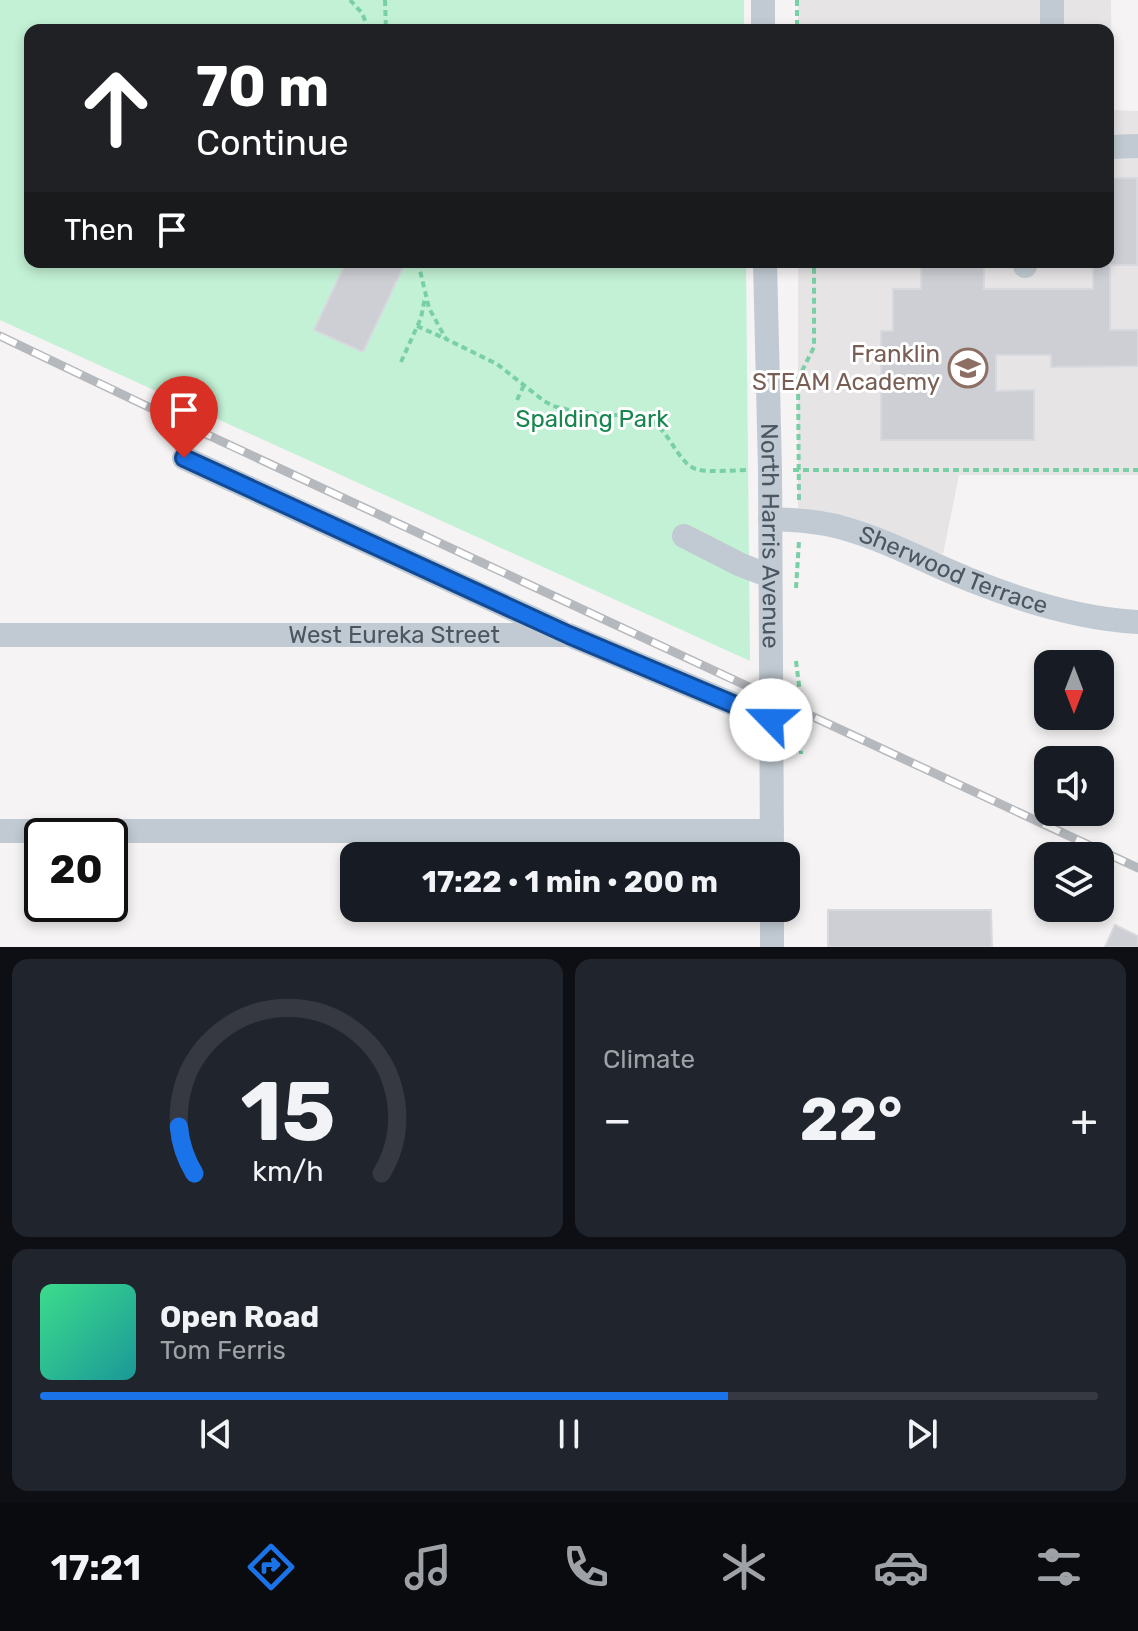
<!DOCTYPE html>
<html lang="en">
<head>
<meta charset="utf-8">
<style>
  :root { --surface:#171b24; --page:#20242c; --text:#f1f3f6; --muted:#9ea1a6; --line:#363941; --accent:#1a73e8 }
  body { margin:0; font-family:Rubik,sans-serif; background:var(--page); color:var(--text); height:100vh; display:flex; flex-direction:column; font-size:30px; white-space:nowrap }
  * { box-sizing:border-box; margin:0 }
  p { font-size:26px; color:var(--muted) }
  .icon { flex:none; width:44px; height:44px; fill:none; stroke:currentColor; stroke-width:2; stroke-linecap:round; stroke-linejoin:round }
  .map { position:relative; height:947px; overflow:hidden }
  .drawer { display:flex; flex-direction:column; gap:12px; padding:12px; background:#0d0f14; flex:1 }
  .drawer>* { flex:none }
  .hud { position:absolute; left:24px; top:24px; width:1090px; height:244px; border-radius:16px; box-shadow:0 4px 12px #0003; background:#202124; color:#fff; overflow:hidden }
  .needle { width:52px; rotate:180deg }
  .tools { position:absolute; left:1034px; top:650px; display:grid; gap:16px }
  .tools a { display:grid; place-items:center; width:80px; height:80px; border-radius:16px; background:var(--surface); box-shadow:0 4px 12px #0003; font-size:40px }
  .speed { position:absolute; left:24px; top:818px; display:flex; gap:16px; font-size:40px; font-weight:700; text-align:center }
  .speed>* { display:grid; place-content:center; width:104px; height:104px; border-radius:50%; background:var(--surface); box-shadow:0 4px 12px #0003; line-height:1 }
  .speed .limit { border:4px solid #111; border-radius:12px; background:#fff; color:#111 }
  .pin { position:absolute; display:grid; place-items:center; width:68px; height:68px; color:#fff; margin:-82px -34px; border-radius:50% 50% 50% 0; rotate:-45deg; box-shadow:0 0 8px #0007 }
  .pin .icon { rotate:45deg }
  .me { position:absolute; width:88px; margin:-44px; rotate:293deg; stroke-linejoin:round; filter:drop-shadow(0 0 6px #0008) }
  .turn { display:flex; align-items:center; gap:28px; height:168px; padding:0 40px; font-size:36px }
  .turn .icon { width:104px; height:104px; stroke-width:2.5 }
  .turn b { display:block; font-size:56px; line-height:68px }
  .then { display:flex; align-items:center; height:76px; padding:0 40px; background:#0003; gap:16px; font-size:30px }
  .big { font-size:60px; font-weight:700; line-height:1.1 }
  .drawer .widget { flex:1; display:flex; flex-direction:column; justify-content:center; gap:12px; min-width:0; padding:0 28px; border-radius:16px; background:var(--page) }
  .drawer .dial { align-items:center; gap:0 }
  .dial svg { height:208px; overflow:visible; fill:none; stroke:var(--line); stroke-width:7; stroke-linecap:round; text-anchor:middle }
  .dial text { fill:var(--text); stroke:none }
  .song { display:flex; align-items:center; gap:24px }
  .cover { width:96px; height:96px; border-radius:12px; background:linear-gradient(135deg,hsl(150 70% 55%),hsl(180 70% 35%)) }
  .played { height:8px; border-radius:4px; background:linear-gradient(90deg,var(--accent) 65%,var(--line) 65%) }
  .keys { display:flex; justify-content:space-around; direction:ltr }
  .heat { display:flex; justify-content:space-between; align-items:center; font-size:44px; direction:ltr }
  .drawer .tiles { flex:1; display:grid; gap:12px; grid-template-columns:1fr 1fr }
  .widget:last-child { grid-column:span 2 }
  .trip { position:absolute; left:340px; top:842px; width:460px; height:80px; border-radius:16px; background:var(--surface); box-shadow:0 4px 12px #0003; font-weight:700; line-height:80px; text-align:center }
  .tab-bar { display:flex; height:128px; justify-content:space-around; align-items:center; background:#090b0e; color:var(--muted) }
  .tab-bar .icon { width:56px; height:56px }
  .tab-bar .current { color:var(--accent) }
  .tab-bar b { font-size:36px; color:var(--text) }
  .map>svg:first-child { display:block }
</style>
</head>
<body>
<div class="map">
<svg width="1138" height="947" viewBox="0 0 1138 947">
  <rect width="100%" height="100%" fill="#f5f3f3"/>
  <path fill="#e6e4e5" d="M 798,0 L 1111,0 L 1112,110 L 1138,111 L 1138,475 L 959,475 L 943,554 L 798,514 L 798,262 L 1108,262 L 1108,30 L 798,30 Z"/>
  <path fill="#c3f1d5" d="M 0,0 L 744,0 L 744,30 L 30,30 L 30,262 L 746,262 L 750,661 L 0,320 Z"/>
  <path fill="#cdcfd5" stroke="#d7d9de" stroke-width="2" d="M 881,28 L 934,28 L 934,30 L 881,30 Z
    M 1108,178 L 1137,178 L 1137,265 L 1110,265 L 1110,330 L 1138,330 L 1138,366 L 1051,367 L 1051,355 L 996,355 L 996,391 L 1034,390 L 1034,440 L 881,440 L 881,331 L 893,331 L 893,289 L 921,289 L 921,262 L 984,262 L 984,289 L 1093,289 L 1093,266 L 1067,266 L 1067,262 L 1108,262 Z
    M 346,262 L 391,262 L 403,268 L 363,352 L 314,330 Z
    M 828,910 L 991,910 L 992,947 L 828,947 Z
    M 1115,925 L 1138,936 L 1138,947 L 1105,947 Z"/>
  <g fill="none" stroke-linecap="round" stroke-linejoin="round">
    <path stroke="#7ad0a6" stroke-width="4" stroke-dasharray="6 4" stroke-linecap="butt" d="M 350,0 L 362,13 L 369,30
      M 385,0 L 386,30
      M 797,0 L 797,30
      M 418,262 L 429,308 L 446,339 L 497,364 L 544,401 L 553,406 L 573,411 L 646,418 C 669,427 677,463 696,469 C 709,473 734,470 749,470
      M 417,326 L 444,338
      M 401,362 L 421,318 L 425,297
      M 517,400 L 524,385
      M 793,470 L 1138,470
      M 799,500 L 798,379 L 814,347 L 814,262
      M 796,588 L 799,541
      M 796,661 L 800,693 L 801,754"/>
    <g stroke="#c1cad2" stroke-width="24">
      <path d="M 763,30 L 763,0"/>
      <path d="M 1052,30 L 1052,0"/>
      <path d="M 1108,147 L 1138,146"/>
      <path id="s1" d="M 765,262 L 770,470 L 772,856"/>
      <path d="M 1025,262 L 1025,266"/>
      <path d="M 184,458 L 560,631"/>
      <path id="s2" d="M 770,519 C 795,520 819,521 843,528 C 890,541 933,566 978,583 C 1029,603 1083,619 1138,622"/>
      <path d="M 684,536 L 741,565 L 770,576"/>
      <path id="s3" d="M 0,635 L 569,635 L 771,720"/>
      <path d="M 0,831 L 772,831"/>
      <path d="M 772,908 L 772,947"/>
    </g>
    <g stroke="#b5b8bd" stroke-width="9">
      <path id="rail" d="M 0,336 L 180,422 L 1138,868"/>
    </g>
    <use href="#rail" stroke="#fff" stroke-width="6" stroke-dasharray="18" stroke-linecap="butt"/>
  </g>
  <g fill="none" stroke-linecap="round" stroke-linejoin="round">
    <g stroke="#114b97" stroke-width="20">
      <path id="route" d="M 184,458 L 569,635 L 771,720"/>
    </g>
    <use href="#route" stroke="#1a73e8" stroke-width="14"/>
  </g>
  <defs>
    <g id="school-ring" transform="scale(2)"><circle r="9.5" fill="#fff" stroke="#8d6e63" stroke-width="1.5"/><path d="M0-5L7-2L0 1L-7-2ZM-4 1L0 2.5L4 1V4Q0 6-4 4Z" fill="#8d6e63"/></g>
  </defs>
  <g fill-rule="evenodd">
    <use href="#school-ring" x="968" y="368"/>
  </g>
  <g text-anchor="middle" dominant-baseline="central" stroke-width="6" stroke-linejoin="round" paint-order="stroke">
    <g font-size="24" fill="#785e54" stroke="#fff" text-anchor="end">
      <text x="940" y="354">Franklin<tspan x="940" dy="28">STEAM Academy</tspan></text>
    </g>
    <g font-size="24" fill="#17864f" stroke="#fff">
      <text x="592" y="419">Spalding Park</text>
    </g>
    <g font-size="24" fill="#4a5661" stroke="#fff">
      <text stroke="none"><textPath href="#s1" startOffset="274">North Harris Avenue</textPath></text>
      <text stroke="none"><textPath href="#s2" startOffset="192">Sherwood Terrace</textPath></text>
      <text stroke="none"><textPath href="#s3" startOffset="394">West Eureka Street</textPath></text>
    </g>
  </g>
</svg>
<div class="tools">
<a><svg class="needle" viewBox="-14 -14 28 28"><path d="M0-13l5 13h-10z" fill="#e53935"/><path d="M0 13l5-13h-10z" fill="#9ea1a6"/></svg></a>
<a><svg class="icon" aria-label="sound" viewBox="0 0 24 24"><path d="M4 9h4l5-4v14l-5-4H4zM17 9q2 3 0 6"/></svg></a>
<a><svg class="icon" aria-label="layers" viewBox="0 0 24 24"><path d="M12 4l9 5-9 5-9-5zM3 14l9 5 9-5"/></svg></a>
</div>
<div class="speed"><div class="limit">20</div></div>
<div class="pin" style="left:184px;top:458px;background:#d93025"><svg class="icon" aria-label="arrive" viewBox="0 0 24 24"><path d="M6 21V4h12l-3 4 3 4H6"/></svg></div>
<svg class="me" style="left:771px;top:720px" viewBox="-20 -20 40 40"><circle r="19" fill="#fff"/><path d="M0-13L10 11 0 6-10 11z" fill="#1a73e8"/></svg>
<div class="trip">17:22 · 1 min · 200 m</div>
<div class="hud">
<div class="turn"><svg class="icon" aria-label="ahead" viewBox="0 0 24 24"><path d="M12 20V5M6 11l6-6 6 6"/></svg><div><b>70 m</b>Continue</div></div>
<div class="then">Then<svg class="icon" aria-label="arrive" viewBox="0 0 24 24"><path d="M6 21V4h12l-3 4 3 4H6"/></svg></div>
</div>
</div>
<section class="drawer">
<div class="tiles">
<div class="widget dial"><svg viewBox="0 0 100 80">
<path d="M14 69A42 42 0 1 1 86 69"/>
<path d="M14 69A42 42 0 0 1 8 51" stroke="#1a73e8"/>
<text x="50" y="56" font-size="32" font-weight="700">15</text>
<text x="50" y="72" font-size="11">km/h</text>
</svg></div>
<div class="widget"><p>Climate</p>
<div class="heat"><a>−</a><b class="big">22°</b><a>+</a></div>
</div>
<div class="widget">
<div class="song"><i class="cover"></i><div><b>Open Road</b><p>Tom Ferris</p></div></div>
<div class="played"></div>
<div class="keys"><svg class="icon" aria-label="previous" viewBox="0 0 24 24"><path d="M18 5L8 12l10 7zM5 5v14"/></svg><svg class="icon" aria-label="pause" viewBox="0 0 24 24"><path d="M8 5v14M16 5v14"/></svg><svg class="icon" aria-label="next" viewBox="0 0 24 24"><path d="M6 5l10 7-10 7zM19 5v14"/></svg></div>
</div>
</div>
</section>
<nav class="tab-bar">
<b>17:21</b>
<svg class="icon current" aria-label="directions" viewBox="0 0 24 24"><path d="M12 3l9 9-9 9-9-9zM9 14v-3h6M13 9l2 2-2 2"/></svg>
<svg class="icon" aria-label="music" viewBox="0 0 24 24"><path d="M9 18V5l10-2v13"/><circle cx="6" cy="18" r="3"/><circle cx="16" cy="16" r="3"/></svg>
<svg class="icon" aria-label="phone" viewBox="0 0 24 24"><path d="M5 4h4l2 5-3 2q2 4 5 5l2-3 5 2v4C11 20 4 13 5 4z"/></svg>
<svg class="icon" aria-label="climate" viewBox="0 0 24 24"><path d="M12 3v18M4 7l16 10M4 17L20 7"/></svg>
<svg class="icon" aria-label="car" viewBox="0 0 24 24"><path d="M5 17H2v-5l4-1 3-4h7l3 4 3 1v5h-3M9 17h6M6 11h13"/><circle cx="7" cy="17" r="2"/><circle cx="17" cy="17" r="2"/></svg>
<svg class="icon" aria-label="filters" viewBox="0 0 24 24"><path d="M4 7h16M4 17h16"/><circle cx="9" cy="7" r="2"/><circle cx="15" cy="17" r="2"/></svg>
</nav>
</body>
</html>
